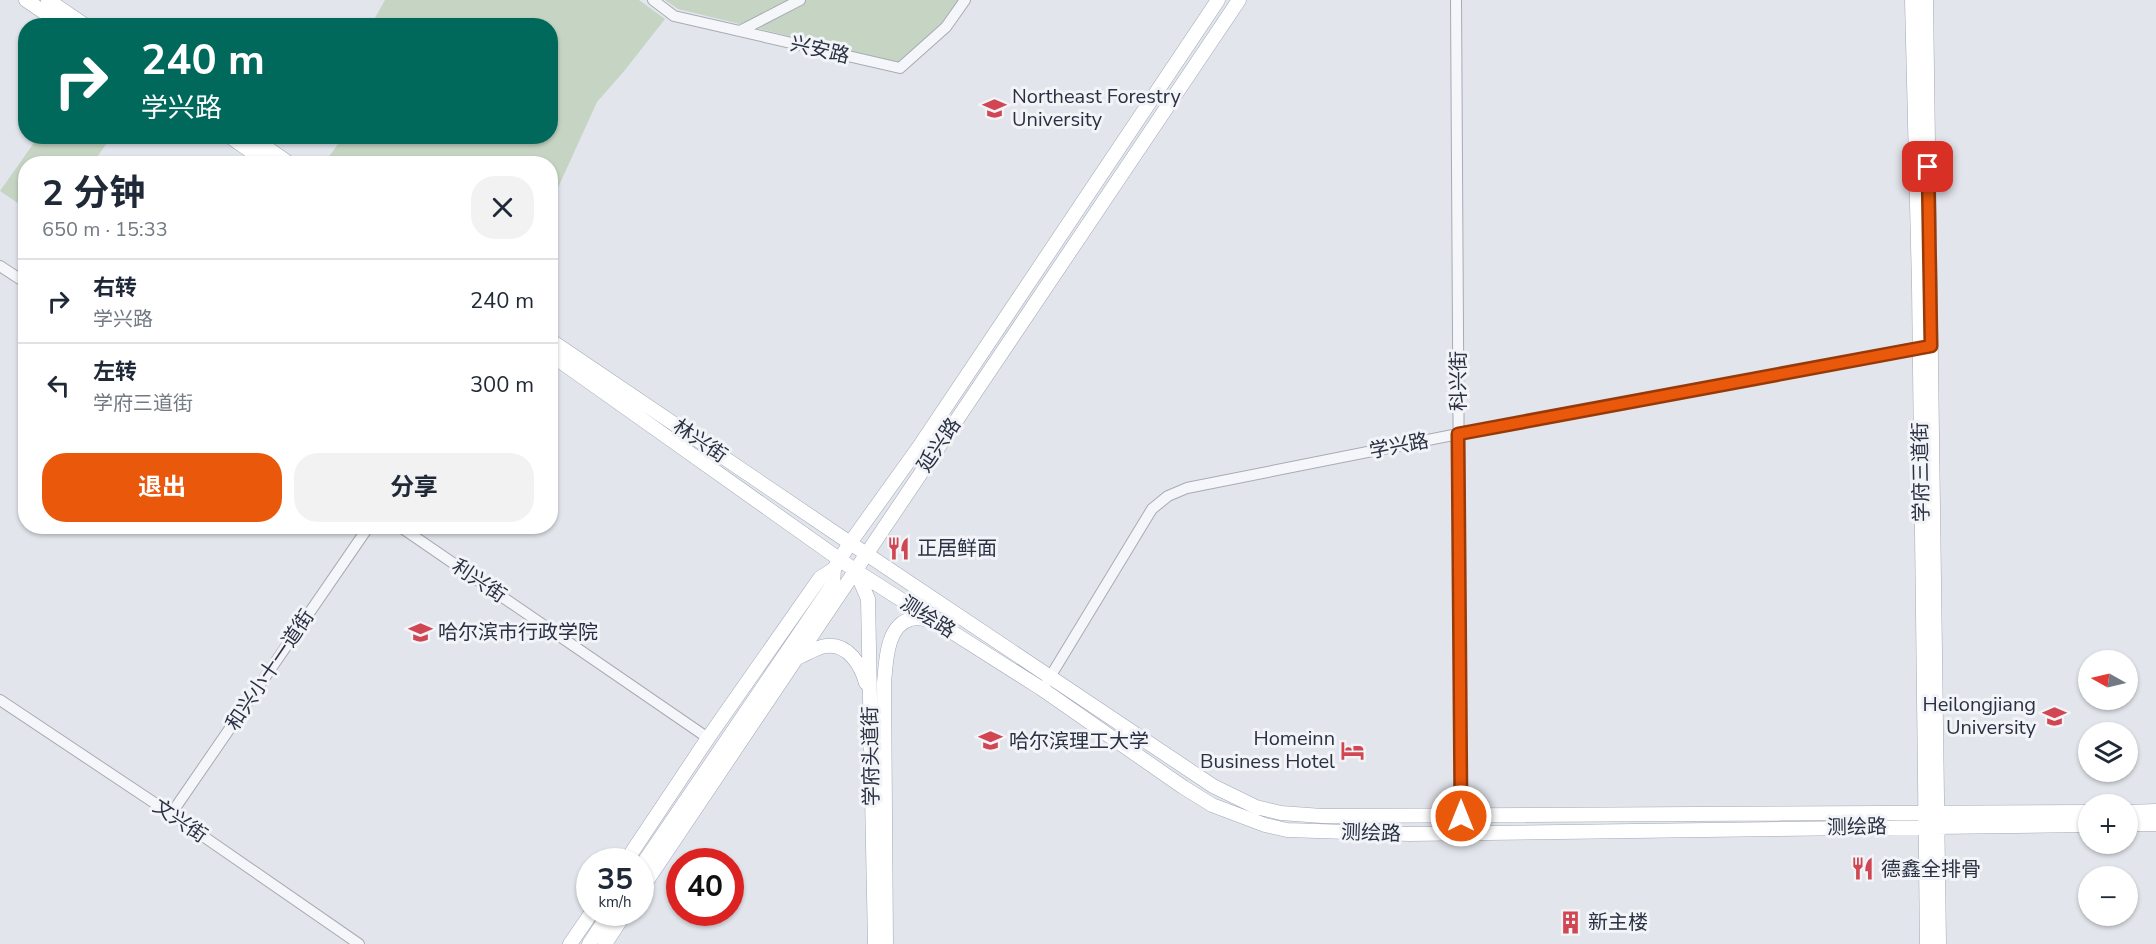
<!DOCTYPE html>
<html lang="zh">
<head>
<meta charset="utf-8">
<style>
  body { margin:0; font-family:"Nunito Sans","Noto Sans SC",sans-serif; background:#f2f2f3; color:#1f2937; height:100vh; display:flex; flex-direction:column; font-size:22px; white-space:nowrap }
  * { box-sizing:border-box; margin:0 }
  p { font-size:20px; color:#747a83 }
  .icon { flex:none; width:33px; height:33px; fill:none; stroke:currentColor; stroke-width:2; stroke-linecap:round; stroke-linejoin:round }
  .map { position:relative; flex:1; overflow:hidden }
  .side { position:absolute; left:18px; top:156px; width:540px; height:378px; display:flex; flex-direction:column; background:#fff; border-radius:24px; box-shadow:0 2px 4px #0004 }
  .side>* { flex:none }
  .hud { position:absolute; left:18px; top:18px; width:540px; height:126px; border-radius:24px; box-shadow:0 2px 4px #0004; background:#00695c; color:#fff; overflow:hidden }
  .needle { width:39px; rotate:278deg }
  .controls { position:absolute; left:2078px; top:650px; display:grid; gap:12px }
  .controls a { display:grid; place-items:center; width:60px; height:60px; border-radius:50%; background:#fff; box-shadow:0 2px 4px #0004; font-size:30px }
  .speed { position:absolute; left:576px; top:848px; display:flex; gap:12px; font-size:30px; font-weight:700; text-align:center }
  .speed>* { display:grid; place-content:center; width:78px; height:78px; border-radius:50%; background:#fff; box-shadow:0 2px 4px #0004; line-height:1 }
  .speed small { font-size:15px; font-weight:400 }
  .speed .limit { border:9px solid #d22; background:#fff; color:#111 }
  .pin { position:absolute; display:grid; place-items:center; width:51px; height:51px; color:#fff; margin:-26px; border-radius:12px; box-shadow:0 3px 9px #0006 }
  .me { position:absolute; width:66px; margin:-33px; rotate:0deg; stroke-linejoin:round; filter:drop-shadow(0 0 4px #0008) }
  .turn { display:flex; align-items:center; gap:21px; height:126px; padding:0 24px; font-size:27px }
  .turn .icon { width:78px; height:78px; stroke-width:2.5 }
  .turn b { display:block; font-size:42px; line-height:51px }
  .round { display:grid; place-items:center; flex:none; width:63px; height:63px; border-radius:24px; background:#f2f2f3 }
  .headline { display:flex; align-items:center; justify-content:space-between; height:102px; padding:0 24px }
  h1 { font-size:36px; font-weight:700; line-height:45px }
  .primary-button { display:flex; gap:12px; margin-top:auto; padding:12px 24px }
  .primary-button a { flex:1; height:69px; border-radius:24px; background:#ea580c; color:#fff; font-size:24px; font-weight:700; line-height:69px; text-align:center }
  .primary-button a+a { background:#f2f2f3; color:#1f2937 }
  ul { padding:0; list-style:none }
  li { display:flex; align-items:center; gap:18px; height:84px; padding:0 24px; border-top:2px solid #e0e1e3 }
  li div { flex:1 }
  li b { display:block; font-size:22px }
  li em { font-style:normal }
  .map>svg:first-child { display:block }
  .green { fill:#c6d5c3 }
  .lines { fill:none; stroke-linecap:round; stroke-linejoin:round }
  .minor-casing { stroke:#a7abb5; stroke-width:12 }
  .major-casing { stroke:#a1a8b7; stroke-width:15 }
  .minor { stroke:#f5f6f9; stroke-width:10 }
  .major { stroke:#fff; stroke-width:14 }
  .route-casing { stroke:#983908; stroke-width:15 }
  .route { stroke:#ea580c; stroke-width:10 }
  .labels { text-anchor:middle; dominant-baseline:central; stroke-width:6; stroke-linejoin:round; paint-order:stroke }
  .street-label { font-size:20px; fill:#2a3143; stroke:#f2f4f8 }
  .poi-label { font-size:20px; fill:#2a3143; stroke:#f2f4f8; text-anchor:start }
</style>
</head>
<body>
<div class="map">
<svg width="2156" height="944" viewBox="0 0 2156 944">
  <rect width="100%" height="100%" fill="#e2e5eb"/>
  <!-- green -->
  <path class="green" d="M385 0H639L665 19 625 70 597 102 551 203 550 164H335L328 158 343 137 550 136V26L371 25Z
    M665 0H958L943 23 899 63 678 9Z
    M38 137V136L111 137 93 163 26 164 25 208 0 191Z"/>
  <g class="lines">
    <defs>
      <path id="minor" d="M653 0 674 16 900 68 946 27 965 0
        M1456 0 1461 833
        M740 31 800 0
        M0 266 26 283
        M399 526 708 738
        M1047 682 1152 509 1168 496 1187 488 1458 434 1926 346
        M0 700 171 814 359 944
        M171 814 369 526"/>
      <path id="major" d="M26 0 64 26
        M48 0 86 26
        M1912 0 1919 285 1927 944
        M1926 0 1939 944
        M229 136 269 164
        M250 136 290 164
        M550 340 850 543 1213 786 1256 807 1281 813 1322 816 2088 812
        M550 354 856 571 1042 689 1183 787 1212 805 1265 825 1287 830 1409 834 2088 825
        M856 571 868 599 875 944
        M799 657C808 653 817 647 826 646 848 643 861 665 866 683
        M2127 812 2156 811
        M2127 824H2156
        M626 861 708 738 820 578 834 569 850 543 921 444 1218 0
        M640 868 833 584 834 569
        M640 891 1239 0
        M570 944 592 912
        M589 944 610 912
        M605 944 626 912
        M886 944 884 683C886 663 886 625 911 619 917 617 924 619 930 620"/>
    </defs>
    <!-- minor casing -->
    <use href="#minor" class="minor-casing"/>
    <!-- major casing -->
    <use href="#major" class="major-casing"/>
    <!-- minor -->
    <use href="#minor" class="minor"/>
    <!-- major -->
    <use href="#major" class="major"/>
  </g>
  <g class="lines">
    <defs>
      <path id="route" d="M1461 816 1458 434 1931 346 1928 167"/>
    </defs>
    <!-- route casing -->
    <use href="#route" class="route-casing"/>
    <!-- route -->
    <use href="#route" class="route"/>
  </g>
  <!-- icons -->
  <defs>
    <symbol id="university-bare" viewBox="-9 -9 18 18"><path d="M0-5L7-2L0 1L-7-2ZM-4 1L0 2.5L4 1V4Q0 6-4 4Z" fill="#d04753" stroke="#f2f4f8" stroke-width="2.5" paint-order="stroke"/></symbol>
    <symbol id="restaurant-bare" viewBox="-9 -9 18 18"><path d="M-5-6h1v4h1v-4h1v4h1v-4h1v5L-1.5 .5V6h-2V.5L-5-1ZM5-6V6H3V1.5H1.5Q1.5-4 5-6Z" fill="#d04753" stroke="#f2f4f8" stroke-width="2.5" paint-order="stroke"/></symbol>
    <symbol id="hotel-bare" viewBox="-9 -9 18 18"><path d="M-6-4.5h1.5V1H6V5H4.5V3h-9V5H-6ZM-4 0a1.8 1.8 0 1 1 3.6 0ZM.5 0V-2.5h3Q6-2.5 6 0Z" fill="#d04753" stroke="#f2f4f8" stroke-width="2.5" paint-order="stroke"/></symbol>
    <symbol id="building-bare" viewBox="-9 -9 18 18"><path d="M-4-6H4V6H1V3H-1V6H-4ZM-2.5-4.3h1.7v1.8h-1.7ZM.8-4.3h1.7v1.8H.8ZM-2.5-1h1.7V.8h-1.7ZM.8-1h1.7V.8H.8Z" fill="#d04753" stroke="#f2f4f8" stroke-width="2.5" paint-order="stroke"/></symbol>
  </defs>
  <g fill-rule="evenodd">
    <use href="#university-bare" x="978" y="92" width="33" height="33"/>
    <use href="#restaurant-bare" x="882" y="532" width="33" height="33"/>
    <use href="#university-bare" x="404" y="616" width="33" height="33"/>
    <use href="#university-bare" x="2038" y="700" width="33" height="33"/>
    <use href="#university-bare" x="974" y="724" width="33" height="33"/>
    <use href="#hotel-bare" x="1336" y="734" width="33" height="33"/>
    <use href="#restaurant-bare" x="1846" y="852" width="33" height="33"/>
    <use href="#building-bare" x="1554" y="906" width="33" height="33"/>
  </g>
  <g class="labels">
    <!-- street labels -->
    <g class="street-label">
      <text transform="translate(820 50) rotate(13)">兴安路</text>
      <text transform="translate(1458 381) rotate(-90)">科兴街</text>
      <text transform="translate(700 441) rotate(34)">林兴街</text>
      <text transform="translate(939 445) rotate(-56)">延兴路</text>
      <text transform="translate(1399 446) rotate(-11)">学兴路</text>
      <text transform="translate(1921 472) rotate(-91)">学府三道街</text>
      <text transform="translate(479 581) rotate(34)">利兴街</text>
      <text transform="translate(928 617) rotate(32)">测绘路</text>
      <text transform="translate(270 670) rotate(-56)">和兴小十一道街</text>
      <text transform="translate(871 756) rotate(-91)">学府头道街</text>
      <text transform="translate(180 821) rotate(34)">文兴街</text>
      <text transform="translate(1857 827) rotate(-1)">测绘路</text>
      <text transform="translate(1371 833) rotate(2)">测绘路</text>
    </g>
    <!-- poi labels -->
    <g class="poi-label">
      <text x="1012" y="96">Northeast Forestry<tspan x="1012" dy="23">University</tspan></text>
      <text x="917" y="548">正居鲜面</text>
      <text x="438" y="632">哈尔滨市行政学院</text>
      <text x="2036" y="704" text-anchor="end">Heilongjiang<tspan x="2036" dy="23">University</tspan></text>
      <text x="1335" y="738" text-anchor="end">Homeinn<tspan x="1335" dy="23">Business Hotel</tspan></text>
      <text x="1009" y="741">哈尔滨理工大学</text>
      <text x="1881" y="869">德鑫全排骨</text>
      <text x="1588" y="922">新主楼</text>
    </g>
  </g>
</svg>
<div class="controls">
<a><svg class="needle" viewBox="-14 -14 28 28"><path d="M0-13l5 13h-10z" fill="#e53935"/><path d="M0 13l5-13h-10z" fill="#747a83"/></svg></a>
<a><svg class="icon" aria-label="layers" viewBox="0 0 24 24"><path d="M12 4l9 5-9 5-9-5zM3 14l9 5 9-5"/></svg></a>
<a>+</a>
<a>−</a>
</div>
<div class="speed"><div>35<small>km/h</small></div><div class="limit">40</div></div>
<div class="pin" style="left:1928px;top:167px;background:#d93025"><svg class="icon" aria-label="arrive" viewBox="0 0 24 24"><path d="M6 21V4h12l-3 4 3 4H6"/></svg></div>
<svg class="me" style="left:1461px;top:816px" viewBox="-20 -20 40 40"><circle r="17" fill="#ea580c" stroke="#fff" stroke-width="3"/><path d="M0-11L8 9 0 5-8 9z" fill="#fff"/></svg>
<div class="hud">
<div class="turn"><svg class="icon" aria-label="right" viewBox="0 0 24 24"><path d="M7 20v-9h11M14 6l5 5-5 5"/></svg><div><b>240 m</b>学兴路</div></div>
</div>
<section class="side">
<div class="headline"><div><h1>2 分钟</h1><p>650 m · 15:33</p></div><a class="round"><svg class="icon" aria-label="close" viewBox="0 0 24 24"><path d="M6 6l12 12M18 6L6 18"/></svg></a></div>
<ul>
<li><svg class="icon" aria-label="right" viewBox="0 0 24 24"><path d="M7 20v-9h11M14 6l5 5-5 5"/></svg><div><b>右转</b><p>学兴路</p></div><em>240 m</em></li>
<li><svg class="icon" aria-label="left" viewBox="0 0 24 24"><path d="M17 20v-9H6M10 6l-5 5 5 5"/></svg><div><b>左转</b><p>学府三道街</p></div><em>300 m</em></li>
</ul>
<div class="primary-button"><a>退出</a><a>分享</a></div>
</section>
</div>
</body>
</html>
